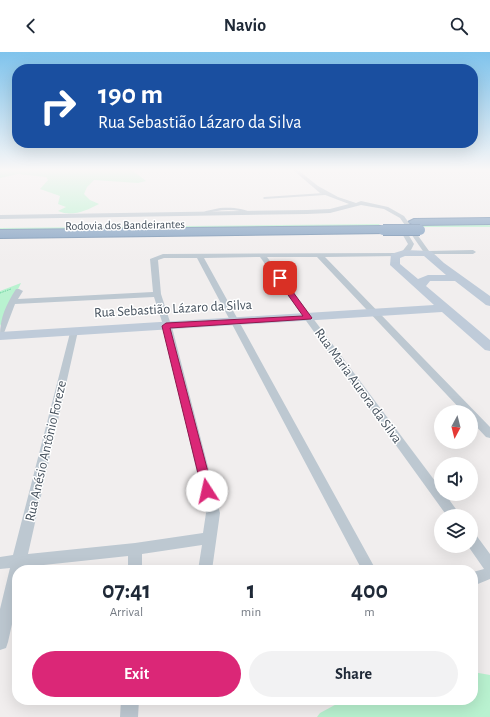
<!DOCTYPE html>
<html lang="en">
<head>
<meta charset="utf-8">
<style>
  body { margin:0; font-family:"Alegreya Sans",sans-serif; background:#f2f2f3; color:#1f2937; height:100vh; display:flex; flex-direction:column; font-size:15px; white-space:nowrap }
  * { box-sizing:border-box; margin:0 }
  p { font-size:13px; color:#747a83 }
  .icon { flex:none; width:22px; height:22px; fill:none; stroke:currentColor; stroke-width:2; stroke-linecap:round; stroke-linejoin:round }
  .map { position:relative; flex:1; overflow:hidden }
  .side { position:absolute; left:12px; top:513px; width:466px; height:140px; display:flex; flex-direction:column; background:#fff; border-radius:16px; box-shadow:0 4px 16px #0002 }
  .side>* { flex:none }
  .hud { position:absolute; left:12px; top:12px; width:466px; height:84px; border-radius:16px; box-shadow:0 4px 16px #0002; background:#1a4fa0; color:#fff; overflow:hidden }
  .needle { width:26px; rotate:187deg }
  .tools { position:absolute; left:434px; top:353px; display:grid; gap:8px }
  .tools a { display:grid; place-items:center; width:44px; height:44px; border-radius:50%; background:#fff; box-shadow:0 4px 16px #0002; font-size:20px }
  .pin { position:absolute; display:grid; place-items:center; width:34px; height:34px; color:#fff; margin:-17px; border-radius:8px; box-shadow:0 2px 6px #0006 }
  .me { position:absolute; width:44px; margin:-22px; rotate:350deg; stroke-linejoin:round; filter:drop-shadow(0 0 3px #0008) }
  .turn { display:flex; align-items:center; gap:14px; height:84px; padding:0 20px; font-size:18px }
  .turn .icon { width:52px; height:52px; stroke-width:2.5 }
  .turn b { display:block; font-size:28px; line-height:34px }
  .eta { display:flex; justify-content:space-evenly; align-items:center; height:68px; text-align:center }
  .eta b { font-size:24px; font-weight:700; line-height:28px }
  .action { display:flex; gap:8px; margin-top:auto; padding:8px 20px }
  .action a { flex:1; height:46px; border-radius:24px; background:#db2777; color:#fff; font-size:16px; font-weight:700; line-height:46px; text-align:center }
  .action a+a { background:#f2f2f3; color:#1f2937 }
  header { display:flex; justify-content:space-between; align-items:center; height:52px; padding:0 20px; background:#fff; font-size:18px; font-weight:700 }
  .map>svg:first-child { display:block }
  .green { fill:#b9f2d0 }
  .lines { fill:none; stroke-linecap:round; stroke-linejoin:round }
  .highway-casing { stroke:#6d8bac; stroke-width:2 }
  .path { stroke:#6fd2a2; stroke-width:1; stroke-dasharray:1.5 1; stroke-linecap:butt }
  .lane { fill:#bdc8d1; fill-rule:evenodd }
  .street { fill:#bdc8d1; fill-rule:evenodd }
  .secondary { fill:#bfcbd9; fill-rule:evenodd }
  .highway { fill:#82a0c1; fill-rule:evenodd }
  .highway-bridge-casing { stroke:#6d8bac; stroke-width:12; stroke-linecap:butt }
  .highway-bridge { stroke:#82a0c1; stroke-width:10 }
  .route { fill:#db2777; stroke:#8e194d }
  .labels { text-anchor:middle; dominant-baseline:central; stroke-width:3; stroke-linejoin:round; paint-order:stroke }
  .far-street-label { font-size:12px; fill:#45515d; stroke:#fff }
  .street-label { font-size:14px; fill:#45515d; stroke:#fff }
</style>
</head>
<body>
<header><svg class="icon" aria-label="back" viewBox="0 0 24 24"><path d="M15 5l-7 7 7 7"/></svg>Navio<svg class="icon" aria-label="search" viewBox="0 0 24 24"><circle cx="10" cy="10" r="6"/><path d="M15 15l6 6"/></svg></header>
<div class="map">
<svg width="490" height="665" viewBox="0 0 490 665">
  <rect width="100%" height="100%" fill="#f1eeee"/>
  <!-- green -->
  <path class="green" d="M0 118H132L146 129 138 131 94 128 87 135 84 142 90 148 99 152C86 159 72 165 58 159L66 155 58 152 60 144 40 137 48 128 46 125 18 122 0 126Z
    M490 171V175H421L418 172Z
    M379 172 382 176 0 180V176Z
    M21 231 0 274V239Z
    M473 620 490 623V665H317L320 661 344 648H473Z"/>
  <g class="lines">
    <defs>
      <path id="highway" d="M490 166V172L414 173 408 170 414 167Z
        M383 174 387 175 389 178 387 181 0 186V178Z"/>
    </defs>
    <!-- highway casing -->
    <use href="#highway" class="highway-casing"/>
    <!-- path -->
    <path class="path" d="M0 241 11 237"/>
    <!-- lane -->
    <path class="lane" d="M324 141 325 142V143L264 147 263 146 264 145Z
      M220 156C231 155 243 156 253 161L252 162C233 156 220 157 201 163L200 162 206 159Z"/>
    <!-- street -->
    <path class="street" d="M293 118H298L318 134 338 145 356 151 361 149 388 155 404 164 429 199 473 198 476 200 473 202H425L400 166 384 157 361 153 330 161 307 162 0 167V163L307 158 330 157 349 152 320 141Z
      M398 172H402L414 192 411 198 406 202H401L398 204 325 205 490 375V386L486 385 471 369V360H463L317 205H267L441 437V442H445L461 464H447L260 205 204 206 376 518H362L197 206H164L158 208 161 242 173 279 220 461 212 518H198L202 493 142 502V518H128V504L25 515 24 518H17V550L8 590 6 596 0 598V557L10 516 0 517V505L13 503 71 277 74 276 78 279 28 502 135 491 203 481 206 461 165 279 154 245 15 252 4 281 0 284C0 265 6 253 16 237H19L23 239 18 247 153 240 150 207 163 202 401 201 408 192 397 173Z
      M471 481 476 483 490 502V527L473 534V520L484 517 468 494H471Z
      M121 648H139L138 665H120Z"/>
    <!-- secondary -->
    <path class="secondary" d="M404 198 431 199 444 211 490 244V254L486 253 455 229H430L426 234 490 288V299L485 298 442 260 0 288V280L434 253 390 213 391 202ZM405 204H424L446 223H428L418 227 400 212V206Z"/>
    <!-- highway -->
    <use href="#highway" class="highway"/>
    <defs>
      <path id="highway-bridge" d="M383 178H420"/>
    </defs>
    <!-- highway-bridge casing -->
    <use href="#highway-bridge" class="highway-bridge-casing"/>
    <!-- highway-bridge -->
    <use href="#highway-bridge" class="highway-bridge"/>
  </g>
  <!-- sky -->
  <linearGradient id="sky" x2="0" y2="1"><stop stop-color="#7fc3ec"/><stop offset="0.56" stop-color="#f9f7f7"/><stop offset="1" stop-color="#f9f7f7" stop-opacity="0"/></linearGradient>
  <rect width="490" height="211" fill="url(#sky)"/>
  <!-- route -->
  <path class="route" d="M277 225H282L312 266 311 267 170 276 213 439 211 442H203L162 274 166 271 303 264 276 226Z"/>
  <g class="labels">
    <!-- far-street labels -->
    <g class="far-street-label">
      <text transform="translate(125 173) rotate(-1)">Rodovia dos Bandeirantes</text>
    </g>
    <!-- street labels -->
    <g class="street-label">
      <text transform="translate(173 257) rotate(-3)">Rua Sebastião Lázaro da Silva</text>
      <text transform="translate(358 334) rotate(54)">Rua Maria Aurora da Silva</text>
      <text transform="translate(46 399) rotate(-77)">Rua Anésio Antônio Foreze</text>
    </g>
  </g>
</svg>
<div class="tools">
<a><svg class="needle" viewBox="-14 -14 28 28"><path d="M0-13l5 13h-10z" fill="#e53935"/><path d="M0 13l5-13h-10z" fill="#747a83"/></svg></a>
<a><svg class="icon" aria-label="sound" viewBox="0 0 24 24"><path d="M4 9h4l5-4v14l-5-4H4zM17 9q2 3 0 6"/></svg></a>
<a><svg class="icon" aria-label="layers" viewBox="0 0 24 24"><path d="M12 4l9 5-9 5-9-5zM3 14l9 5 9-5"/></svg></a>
</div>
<div class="pin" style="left:280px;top:226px;background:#d93025"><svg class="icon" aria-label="arrive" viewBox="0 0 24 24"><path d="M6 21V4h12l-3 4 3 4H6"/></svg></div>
<svg class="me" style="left:207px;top:439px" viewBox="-20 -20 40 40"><circle r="19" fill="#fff"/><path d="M0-13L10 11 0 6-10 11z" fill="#db2777"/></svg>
<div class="hud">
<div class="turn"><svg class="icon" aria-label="right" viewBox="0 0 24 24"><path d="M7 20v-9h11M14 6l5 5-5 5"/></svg><div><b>190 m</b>Rua Sebastião Lázaro da Silva</div></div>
</div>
<section class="side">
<div class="eta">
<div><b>07:41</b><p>Arrival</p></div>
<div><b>1</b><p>min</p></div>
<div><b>400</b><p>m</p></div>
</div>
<div class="action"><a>Exit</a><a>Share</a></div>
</section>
</div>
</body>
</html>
